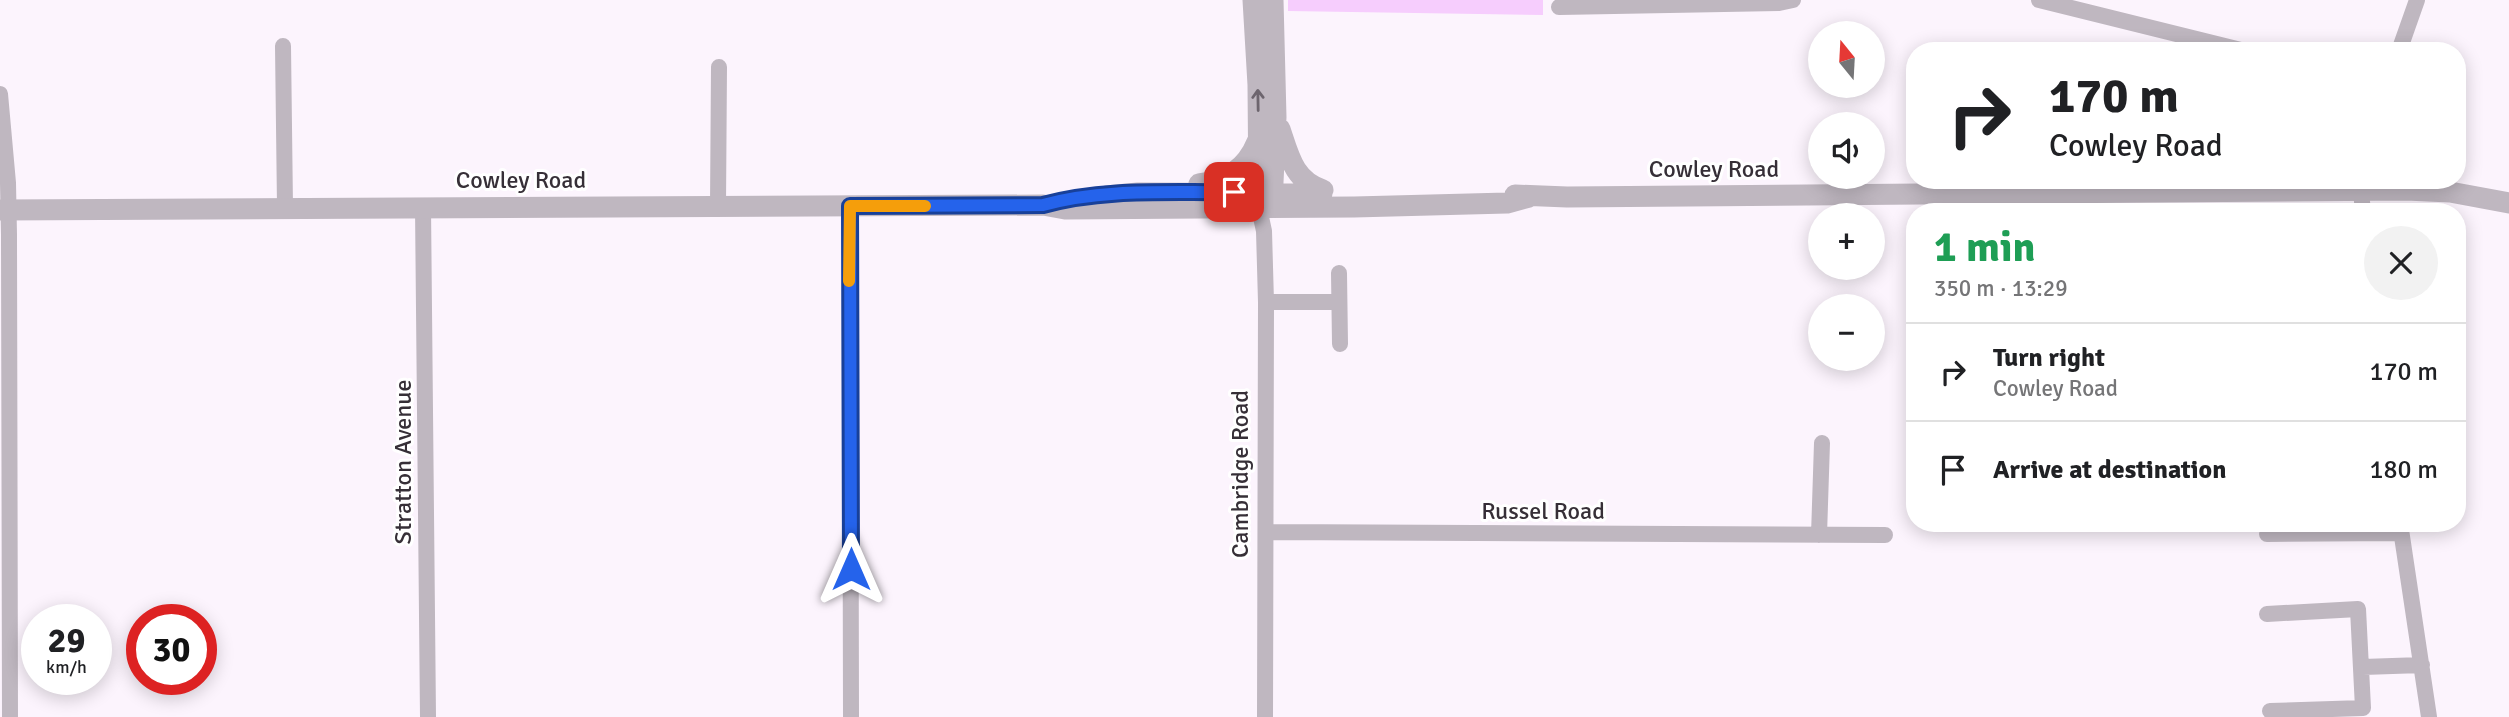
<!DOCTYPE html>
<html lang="en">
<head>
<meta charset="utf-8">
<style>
  body { margin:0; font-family:Signika,sans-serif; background:#f2f2f2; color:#202124; height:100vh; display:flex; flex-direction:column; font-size:26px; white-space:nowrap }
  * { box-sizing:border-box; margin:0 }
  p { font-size:23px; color:#757577 }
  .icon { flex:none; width:38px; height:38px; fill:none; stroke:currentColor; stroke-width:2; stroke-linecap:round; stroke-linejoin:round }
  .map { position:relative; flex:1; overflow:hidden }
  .panel { position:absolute; left:1906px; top:203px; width:560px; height:329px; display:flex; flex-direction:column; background:#fff; border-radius:28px; box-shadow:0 4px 18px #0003 }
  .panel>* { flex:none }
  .hud { position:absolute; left:1906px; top:42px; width:560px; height:147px; border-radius:28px; box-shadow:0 4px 18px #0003; background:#fff; color:#202124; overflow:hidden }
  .needle { width:46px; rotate:342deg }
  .tools { position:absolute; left:1808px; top:21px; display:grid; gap:14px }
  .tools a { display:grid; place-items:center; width:77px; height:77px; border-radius:50%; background:#fff; box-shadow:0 4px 18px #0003; font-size:35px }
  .speed { position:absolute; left:21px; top:604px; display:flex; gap:14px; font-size:35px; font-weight:700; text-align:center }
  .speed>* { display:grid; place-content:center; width:91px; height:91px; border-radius:50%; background:#fff; box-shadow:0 4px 18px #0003; line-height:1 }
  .speed small { font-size:18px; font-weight:400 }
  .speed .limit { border:10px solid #d22; background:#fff; color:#111 }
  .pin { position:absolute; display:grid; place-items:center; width:60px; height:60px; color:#fff; margin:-30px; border-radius:14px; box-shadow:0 4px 10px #0006 }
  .me { position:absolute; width:77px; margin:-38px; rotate:0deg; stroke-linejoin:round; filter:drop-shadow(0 0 5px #0008) }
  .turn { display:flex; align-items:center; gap:24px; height:147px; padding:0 28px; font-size:32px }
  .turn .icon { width:91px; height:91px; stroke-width:2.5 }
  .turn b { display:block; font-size:49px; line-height:60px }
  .round { display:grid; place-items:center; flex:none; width:74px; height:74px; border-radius:37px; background:#f2f2f2 }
  .headline { display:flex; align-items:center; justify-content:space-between; height:119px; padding:0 28px }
  h1 { font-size:42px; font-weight:700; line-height:52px; color:#1e9e55 }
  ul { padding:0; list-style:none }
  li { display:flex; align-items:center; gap:21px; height:98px; padding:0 28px; border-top:2px solid #e0e0e0 }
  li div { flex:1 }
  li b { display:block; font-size:26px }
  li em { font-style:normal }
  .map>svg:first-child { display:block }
  .green { fill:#f6cdfd }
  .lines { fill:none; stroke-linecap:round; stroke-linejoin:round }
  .minor { stroke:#bfb7c0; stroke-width:16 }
  .tertiary { stroke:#bfb7c0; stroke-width:21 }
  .oneway { stroke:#6d656e }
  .route-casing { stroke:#184099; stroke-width:18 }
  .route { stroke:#2563eb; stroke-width:12 }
  .slow { stroke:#f59e0b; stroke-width:12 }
  .labels { text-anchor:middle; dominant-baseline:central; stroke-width:6; stroke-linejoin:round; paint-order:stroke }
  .street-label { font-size:24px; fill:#362f37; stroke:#fff }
</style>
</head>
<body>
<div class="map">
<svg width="2509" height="717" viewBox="0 0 2509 717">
  <rect width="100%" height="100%" fill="#fcf4fd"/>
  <!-- green -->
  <path class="green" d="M1288 0H1543V15L1288 11Z"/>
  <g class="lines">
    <!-- minor -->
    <path class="minor" d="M2039 0 2245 51
      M1559 7 1779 3 1793 0
      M283 46 285 207
      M2399 51 2417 0
      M0 94 8 183 9 235 10 717
      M2361 191 2363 212
      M718 205 719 67
      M850 206 851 717
      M423 207 428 717
      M1259 208 1264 231 1266 302 1265 717
      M1339 273 1340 344
      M1266 302H1339
      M2400 523 2429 717
      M1266 532 1885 535
      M2267 534 2401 533
      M1819 535 1822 443
      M2267 614 2358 609 2363 708 2270 711
      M2363 667 2422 665"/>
    <!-- tertiary -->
    <path class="tertiary" d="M1253 0 1258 85 1259 204
      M1280 129C1289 156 1294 181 1323 190
      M1199 184C1227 180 1246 169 1257 142
      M1515 195 1567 197 2406 190 2450 192 2509 203
      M1106 196 1138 193 1322 194
      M1272 204 1276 117 1273 0
      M0 210 1043 205 1065 209 1354 207 1507 203 1529 197"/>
  </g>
  <!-- one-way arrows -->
  <defs><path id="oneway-shaft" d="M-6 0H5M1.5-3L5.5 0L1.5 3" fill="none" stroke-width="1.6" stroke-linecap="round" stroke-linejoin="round" transform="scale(1.75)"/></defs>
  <use class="oneway" href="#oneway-shaft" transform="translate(1258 100) rotate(-91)"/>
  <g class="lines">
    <defs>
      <path id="route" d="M851 569 850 206 1043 205C1104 188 1171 193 1234 192"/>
    </defs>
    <!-- route casing -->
    <use href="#route" class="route-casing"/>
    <!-- route -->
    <use href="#route" class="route"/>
    <!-- slow -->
    <path class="slow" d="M849 281 850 206H925"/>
  </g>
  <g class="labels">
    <!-- street labels -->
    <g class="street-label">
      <text x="1714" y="169">Cowley Road</text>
      <text x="521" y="180">Cowley Road</text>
      <text transform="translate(403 462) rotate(-90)">Stratton Avenue</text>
      <text transform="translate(1240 474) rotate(-90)">Cambridge Road</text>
      <text x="1543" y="511">Russel Road</text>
    </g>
  </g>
</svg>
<div class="tools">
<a><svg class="needle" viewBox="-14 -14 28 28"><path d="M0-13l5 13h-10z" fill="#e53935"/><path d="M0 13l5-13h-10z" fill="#757577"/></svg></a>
<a><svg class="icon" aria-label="sound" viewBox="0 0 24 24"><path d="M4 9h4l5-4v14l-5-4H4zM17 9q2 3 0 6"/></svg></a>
<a>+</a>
<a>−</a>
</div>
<div class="speed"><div>29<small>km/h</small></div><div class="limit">30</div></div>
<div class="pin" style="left:1234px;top:192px;background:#d93025"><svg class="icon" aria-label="arrive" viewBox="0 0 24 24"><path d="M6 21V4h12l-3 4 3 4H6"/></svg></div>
<svg class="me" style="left:851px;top:569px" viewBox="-20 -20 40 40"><path d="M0-17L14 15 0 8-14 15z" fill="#2563eb" stroke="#fff" stroke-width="4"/></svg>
<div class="hud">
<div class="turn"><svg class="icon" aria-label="right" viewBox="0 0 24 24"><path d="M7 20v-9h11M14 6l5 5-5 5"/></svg><div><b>170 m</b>Cowley Road</div></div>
</div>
<section class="panel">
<div class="headline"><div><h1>1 min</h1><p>350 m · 13:29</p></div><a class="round"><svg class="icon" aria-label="close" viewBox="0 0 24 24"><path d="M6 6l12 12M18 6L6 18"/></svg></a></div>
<ul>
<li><svg class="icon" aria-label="right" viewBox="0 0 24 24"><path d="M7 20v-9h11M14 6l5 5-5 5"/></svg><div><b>Turn right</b><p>Cowley Road</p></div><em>170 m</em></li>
<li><svg class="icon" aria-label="arrive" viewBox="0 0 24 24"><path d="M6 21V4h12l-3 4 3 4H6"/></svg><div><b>Arrive at destination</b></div><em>180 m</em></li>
</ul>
</section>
</div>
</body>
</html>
